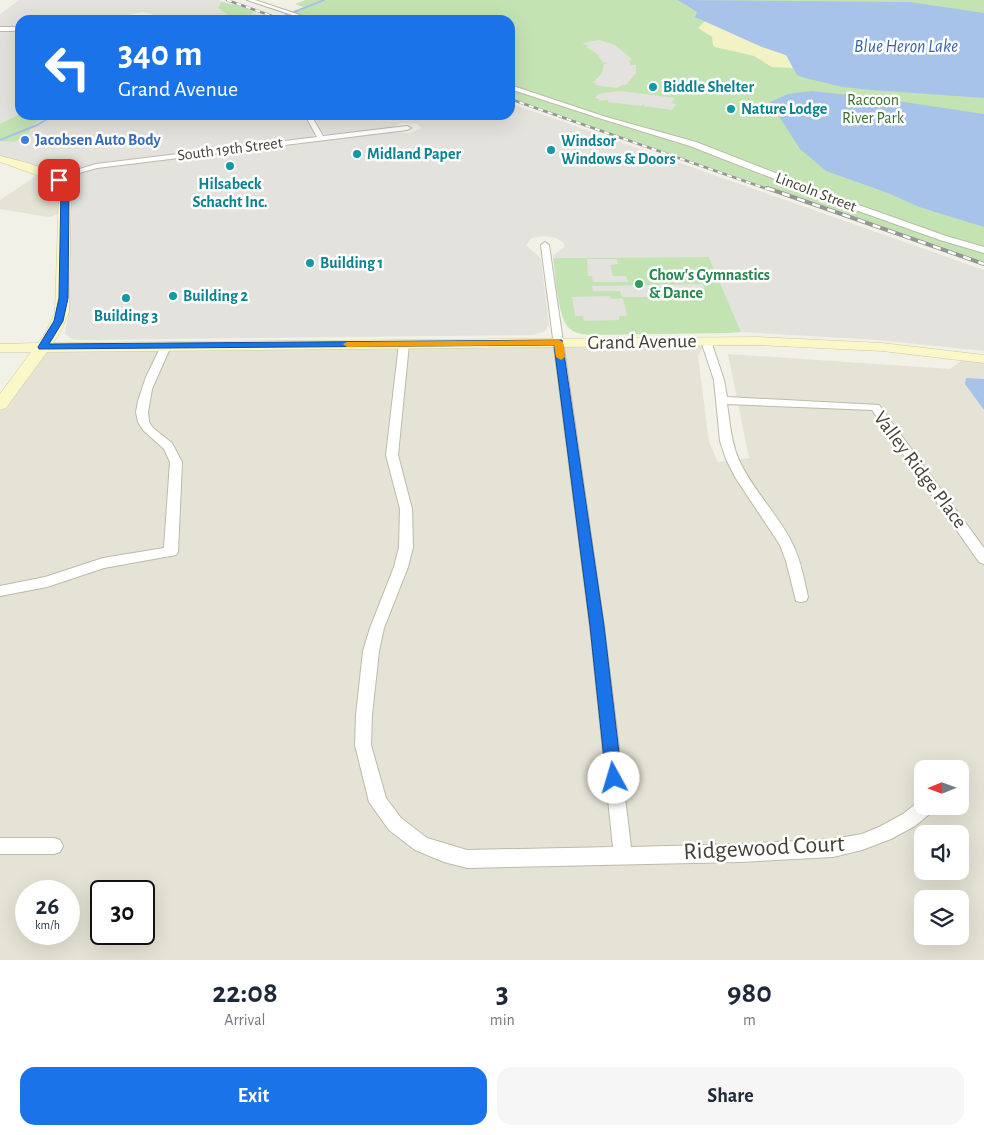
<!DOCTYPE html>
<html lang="en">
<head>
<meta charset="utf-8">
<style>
  body { margin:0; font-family:"Alegreya Sans",sans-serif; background:#f6f6f7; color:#1f2937; height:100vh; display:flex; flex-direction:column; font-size:19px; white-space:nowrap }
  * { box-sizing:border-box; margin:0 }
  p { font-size:16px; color:#747a83 }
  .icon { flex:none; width:28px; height:28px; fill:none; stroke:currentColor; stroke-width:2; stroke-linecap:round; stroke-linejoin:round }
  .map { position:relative; height:960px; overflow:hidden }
  .side { display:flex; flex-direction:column; background:#fff; flex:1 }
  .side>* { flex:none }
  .banner { position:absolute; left:15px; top:15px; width:500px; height:105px; border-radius:15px; box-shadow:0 5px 20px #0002; background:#1a73e8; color:#fff; overflow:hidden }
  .needle { width:32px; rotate:269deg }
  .buttons { position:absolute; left:914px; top:760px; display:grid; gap:10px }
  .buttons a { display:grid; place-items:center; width:55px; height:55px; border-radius:10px; background:#fff; box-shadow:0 5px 20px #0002; font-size:25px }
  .speed { position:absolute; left:15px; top:880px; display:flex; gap:10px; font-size:25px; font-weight:700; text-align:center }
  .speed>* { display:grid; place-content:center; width:65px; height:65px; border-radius:50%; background:#fff; box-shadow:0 5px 20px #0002; line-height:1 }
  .speed small { font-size:12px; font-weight:400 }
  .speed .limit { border:2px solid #111; border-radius:8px; background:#fff; color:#111 }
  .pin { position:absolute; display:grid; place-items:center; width:42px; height:42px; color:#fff; margin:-21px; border-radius:10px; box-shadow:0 2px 8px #0006 }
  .me { position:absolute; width:55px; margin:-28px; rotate:354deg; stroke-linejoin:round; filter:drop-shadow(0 0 4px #0008) }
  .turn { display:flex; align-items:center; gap:18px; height:105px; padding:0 20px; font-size:22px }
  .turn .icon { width:65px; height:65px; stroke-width:2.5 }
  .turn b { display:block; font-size:35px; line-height:42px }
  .eta { display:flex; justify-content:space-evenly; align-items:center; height:85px; text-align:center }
  .eta b { font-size:30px; font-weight:700; line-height:35px }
  .action { display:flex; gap:10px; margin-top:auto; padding:10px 20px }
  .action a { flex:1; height:58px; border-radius:15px; background:#1a73e8; color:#fff; font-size:20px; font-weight:700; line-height:58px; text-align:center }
  .action a+a { background:#f6f6f7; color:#1f2937 }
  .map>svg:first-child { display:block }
  .residential { fill:#e5e3d5; fill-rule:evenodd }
  .industrial { fill:#e4e2dc }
  .green { fill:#c4e3b3 }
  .sand { fill:#f3f2c5 }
  .parking { fill:#e3e2de }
  .water { fill:#a8c3ea }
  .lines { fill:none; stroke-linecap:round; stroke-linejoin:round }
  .stream { stroke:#a8c3ea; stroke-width:2 }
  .street-casing { stroke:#bdbaaa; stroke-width:2 }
  .secondary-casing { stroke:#ceca9a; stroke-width:1 }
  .street { fill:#fff; fill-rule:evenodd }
  .secondary { fill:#faf7c9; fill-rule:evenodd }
  .rail-far1-casing { stroke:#959595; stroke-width:2.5 }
  .rail-casing { stroke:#959595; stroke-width:4 }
  .rail-far1 { stroke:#fff; stroke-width:2; stroke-dasharray:5; stroke-linecap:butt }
  .rail { stroke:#fff; stroke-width:2.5; stroke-dasharray:8; stroke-linecap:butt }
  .route { fill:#1a73e8; stroke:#114b97 }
  .slow { fill:#f59e0b }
  .culture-dot { fill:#0f9aa8; stroke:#fff; stroke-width:2 }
  .shop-dot { fill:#3f7fe0; stroke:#fff; stroke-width:2 }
  .leisure-dot { fill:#2e9e5b; stroke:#fff; stroke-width:2 }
  .labels { text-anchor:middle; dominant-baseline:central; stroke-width:5; stroke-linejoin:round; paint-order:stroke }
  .far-culture-label { font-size:16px; font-weight:bold; fill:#0d838f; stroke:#fff; text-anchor:start }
  .far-park-label { font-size:16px; fill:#3b712f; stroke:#fff }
  .far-shop-label { font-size:16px; font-weight:bold; fill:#366cbe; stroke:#fff; text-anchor:start }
  .far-street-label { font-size:16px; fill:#444236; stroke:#fff }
  .far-leisure-label { font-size:16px; font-weight:bold; fill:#27864d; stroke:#fff; text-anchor:start }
  .far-water-label { font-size:18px; font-style:italic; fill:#3864a7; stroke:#fff }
  .street-label { font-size:20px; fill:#444236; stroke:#fff }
  .near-street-label { font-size:24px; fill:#444236; stroke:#fff }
</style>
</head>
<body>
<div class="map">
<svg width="984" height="960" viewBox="0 0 984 960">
  <rect width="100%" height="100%" fill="#f2f1e7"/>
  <!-- residential -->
  <path class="residential" d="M38 175 48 178 60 189V213L50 217 42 216 0 209V200Z
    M706 341 698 356 709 442 718 462 749 458 728 354 950 369 968 356 984 359V960H0V405L43 347ZM922 769H960V806H922ZM922 834H960V871H922ZM26 891H69V934H26ZM101 891H144V934H101ZM922 899H960V936H922Z"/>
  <!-- industrial -->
  <path class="industrial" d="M19 0H218L277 20H140L153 14 143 12 131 14 134 20H20V28H0V14Z
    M0 30H20V115H304L315 135 308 138 97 164 61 171H50L30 167 0 156Z
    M510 103 984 270V351L878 340 741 332 709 257 553 258 554 255 564 247V243L556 238 544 236 532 238 526 245 541 259 549 325 545 331 534 335 79 340 72 339 65 334 69 307 70 188 67 180 71 175 87 169 384 132 410 133 422 128 417 124 403 123 387 129 328 135 323 133 313 115H510Z"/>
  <!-- green -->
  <path class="green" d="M306 0H984V264L510 99V20L281 19 280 17 306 8 295 4Z
    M221 2 237 5 253 11V13L247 18C255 18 262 12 268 17L265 20H218L230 16 218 8Z
    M20 114 47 115 31 126 28 136 14 142 0 141V124Z
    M709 257 741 332 728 333 589 335C582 334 573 333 568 327 557 312 556 277 553 258Z"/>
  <!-- sand -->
  <path class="sand" d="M705 21 762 47 786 55 793 68 772 67 754 56 715 47 713 45 712 37 698 28Z"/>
  <!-- parking -->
  <path class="parking" d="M599 40 615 45 633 60H629L631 65H636V73L626 85H622L617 88 610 87 611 86 608 87 595 85 596 83H593L602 73 604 64 608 63 603 62 597 54 586 47 589 46 582 43Z
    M620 91 675 98 671 103 676 104 672 110 644 106V104L641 106 608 102V100L599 101V99L595 98 598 94Z
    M655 224 657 229H651L654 238H648L649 243H604L601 230H582L581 225Z
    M587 259H617L618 264 610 265 613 276H626L628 282H593L592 276H588Z
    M703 284 705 290H695L697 296 663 297 661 291H658L659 297H622L620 291H593L592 286 651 285 653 291H656L654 285Z
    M610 296 611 299 623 298 627 316H619V320L584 321 583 316H575L572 297Z"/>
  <!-- water -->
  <path class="water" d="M678 0 910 2 984 13V98L871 90 843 87 805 78 797 75 786 55 762 47 695 17 697 12Z
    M811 91 877 98 984 114V227L919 207 888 193 826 171 800 149 770 102 788 94Z
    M966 378 984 379V410L965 384Z"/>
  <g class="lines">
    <!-- stream -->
    <path class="stream" d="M274 20 324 0
      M0 140 37 125 54 115"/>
    <defs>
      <path id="street" d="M247 0H255L315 20H307Z
        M0 27H20V31H0Z
        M510 85 606 117 696 142 842 199 946 236 984 247V253L940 240 836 203 690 146 602 119 510 89Z
        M305 115H311L323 136 407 126 411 128 407 130 97 168 54 180 50 178 96 164 317 137Z
        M545 242 549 245 604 626 631 847 740 844 833 839 862 834 879 827 903 814 922 799V806H935L932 812 915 826 891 839 862 850 833 857 740 862 467 868 444 862 415 850 389 830 369 802 355 745 356 715 363 651 370 628 394 567 399 547 400 509 386 455 399 344 404 341 409 344 398 455 412 509 413 547 408 567 384 628 379 651 372 715 371 745 386 798 401 818 427 838 467 850 613 847 590 626 541 245Z
        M706 338 711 341 724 380 727 397 879 405 984 548V564L979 562 872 410 727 404C730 423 731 442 739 460 753 491 779 515 793 545 801 561 804 579 808 597L806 601 801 602 796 601 786 561 780 545 735 477 726 459 720 441 714 380 701 341Z
        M166 343 171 346 152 389 148 412 149 422 153 428 172 443 182 462 178 552 176 555 104 568 47 587 0 596V586L45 577 103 558 164 548 170 462 164 449 143 430 138 422 136 412 138 401 146 377 161 346Z
        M0 838H54L60 840 63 846 60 852 54 854H0Z"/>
      <path id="secondary" d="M0 156C24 162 56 168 71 189L69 312 60 333 53 343 757 337 882 343 984 355V363L882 351 757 345 47 352 6 408 0 410V394L31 352H0V344L38 343 46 332 55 312 59 189 42 177 0 162Z"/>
    </defs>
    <!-- street casing -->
    <use href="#street" class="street-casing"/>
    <!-- secondary casing -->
    <use href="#secondary" class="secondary-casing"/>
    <!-- street -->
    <use href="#street" class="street"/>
    <!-- secondary -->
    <use href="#secondary" class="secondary"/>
    <defs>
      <path id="rail-far1" d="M227 0 283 20
        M510 99 770 190"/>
      <path id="rail" d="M767 188 984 264"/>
    </defs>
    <!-- rail-far1 casing -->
    <use href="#rail-far1" class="rail-far1-casing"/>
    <!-- rail casing -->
    <use href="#rail" class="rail-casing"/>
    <!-- rail-far1 -->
    <use href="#rail-far1" class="rail-far1"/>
    <!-- rail -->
    <use href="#rail" class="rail"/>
  </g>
  <!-- route -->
  <path class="route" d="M56 179C64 177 67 183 69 189L68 298 63 321 49 344 562 340 604 626 622 778 620 783 614 785 608 783 606 778 590 626 554 345 39 349 38 347 54 321 59 298 61 189 55 180Z"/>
  <!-- slow -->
  <path class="slow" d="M559 340 563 342 565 357 561 360 556 357 554 345 347 347 343 344 347 342Z"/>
  <!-- markers -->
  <g class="culture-dot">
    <circle cx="653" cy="87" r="5"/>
    <circle cx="731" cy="109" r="5"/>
    <circle cx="551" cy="150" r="5"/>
    <circle cx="357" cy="154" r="5"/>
    <circle cx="230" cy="166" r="5"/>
    <circle cx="310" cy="263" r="5"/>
    <circle cx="173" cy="296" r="5"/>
    <circle cx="126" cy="298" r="5"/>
  </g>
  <circle class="shop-dot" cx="25" cy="140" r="5"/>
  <circle class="leisure-dot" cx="639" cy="284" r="5"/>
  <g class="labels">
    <!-- far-culture labels -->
    <g class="far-culture-label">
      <text x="663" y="87">Biddle Shelter</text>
      <text x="741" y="109">Nature Lodge</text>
      <text x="561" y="141">Windsor<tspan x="561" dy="18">Windows &amp; Doors</tspan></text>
      <text x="367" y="154">Midland Paper</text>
      <text x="230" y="184" text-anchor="middle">Hilsabeck<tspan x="230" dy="18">Schacht Inc.</tspan></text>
      <text x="320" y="263">Building 1</text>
      <text x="183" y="296">Building 2</text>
      <text x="126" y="316" text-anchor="middle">Building 3</text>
    </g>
    <!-- far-park labels -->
    <g class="far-park-label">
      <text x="873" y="100">Raccoon<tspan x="873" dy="18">River Park</tspan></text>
    </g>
    <!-- far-shop labels -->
    <g class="far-shop-label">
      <text x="35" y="140">Jacobsen Auto Body</text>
    </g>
    <!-- far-street labels -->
    <g class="far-street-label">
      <text transform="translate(230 149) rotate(-7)">South 19th Street</text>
      <text transform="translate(816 192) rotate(21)">Lincoln Street</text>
    </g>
    <!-- far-leisure labels -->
    <g class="far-leisure-label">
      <text x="649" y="275">Chow's Gymnastics<tspan x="649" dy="18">&amp; Dance</tspan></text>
    </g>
    <!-- far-water labels -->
    <g class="far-water-label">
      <text x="906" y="47">Blue Heron Lake</text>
    </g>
    <!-- street labels -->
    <g class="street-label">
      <text transform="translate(642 342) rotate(-1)">Grand Avenue</text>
      <text transform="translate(920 470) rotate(53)">Valley Ridge Place</text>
    </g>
    <!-- near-street labels -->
    <g class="near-street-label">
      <text transform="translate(764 848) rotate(-3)">Ridgewood Court</text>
    </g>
  </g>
</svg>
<div class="buttons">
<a><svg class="needle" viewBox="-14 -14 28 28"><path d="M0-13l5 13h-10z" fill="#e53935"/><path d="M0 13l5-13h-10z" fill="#747a83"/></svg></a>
<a><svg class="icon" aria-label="sound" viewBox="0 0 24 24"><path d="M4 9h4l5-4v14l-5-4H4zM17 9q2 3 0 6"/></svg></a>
<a><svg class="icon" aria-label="layers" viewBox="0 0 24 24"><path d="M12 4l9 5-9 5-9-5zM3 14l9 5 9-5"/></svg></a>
</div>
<div class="speed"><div>26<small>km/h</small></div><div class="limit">30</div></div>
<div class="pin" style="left:59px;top:180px;background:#d93025"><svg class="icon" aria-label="arrive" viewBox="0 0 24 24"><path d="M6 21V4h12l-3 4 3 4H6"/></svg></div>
<svg class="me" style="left:614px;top:778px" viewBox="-20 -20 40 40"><circle r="19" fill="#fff"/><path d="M0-13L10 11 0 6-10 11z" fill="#1a73e8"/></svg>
<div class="banner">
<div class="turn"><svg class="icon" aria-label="left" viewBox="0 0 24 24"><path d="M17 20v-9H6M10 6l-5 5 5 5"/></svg><div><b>340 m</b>Grand Avenue</div></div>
</div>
</div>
<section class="side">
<div class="eta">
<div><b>22:08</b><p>Arrival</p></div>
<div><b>3</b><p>min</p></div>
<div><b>980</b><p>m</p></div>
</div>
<div class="action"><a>Exit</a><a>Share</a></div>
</section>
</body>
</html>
